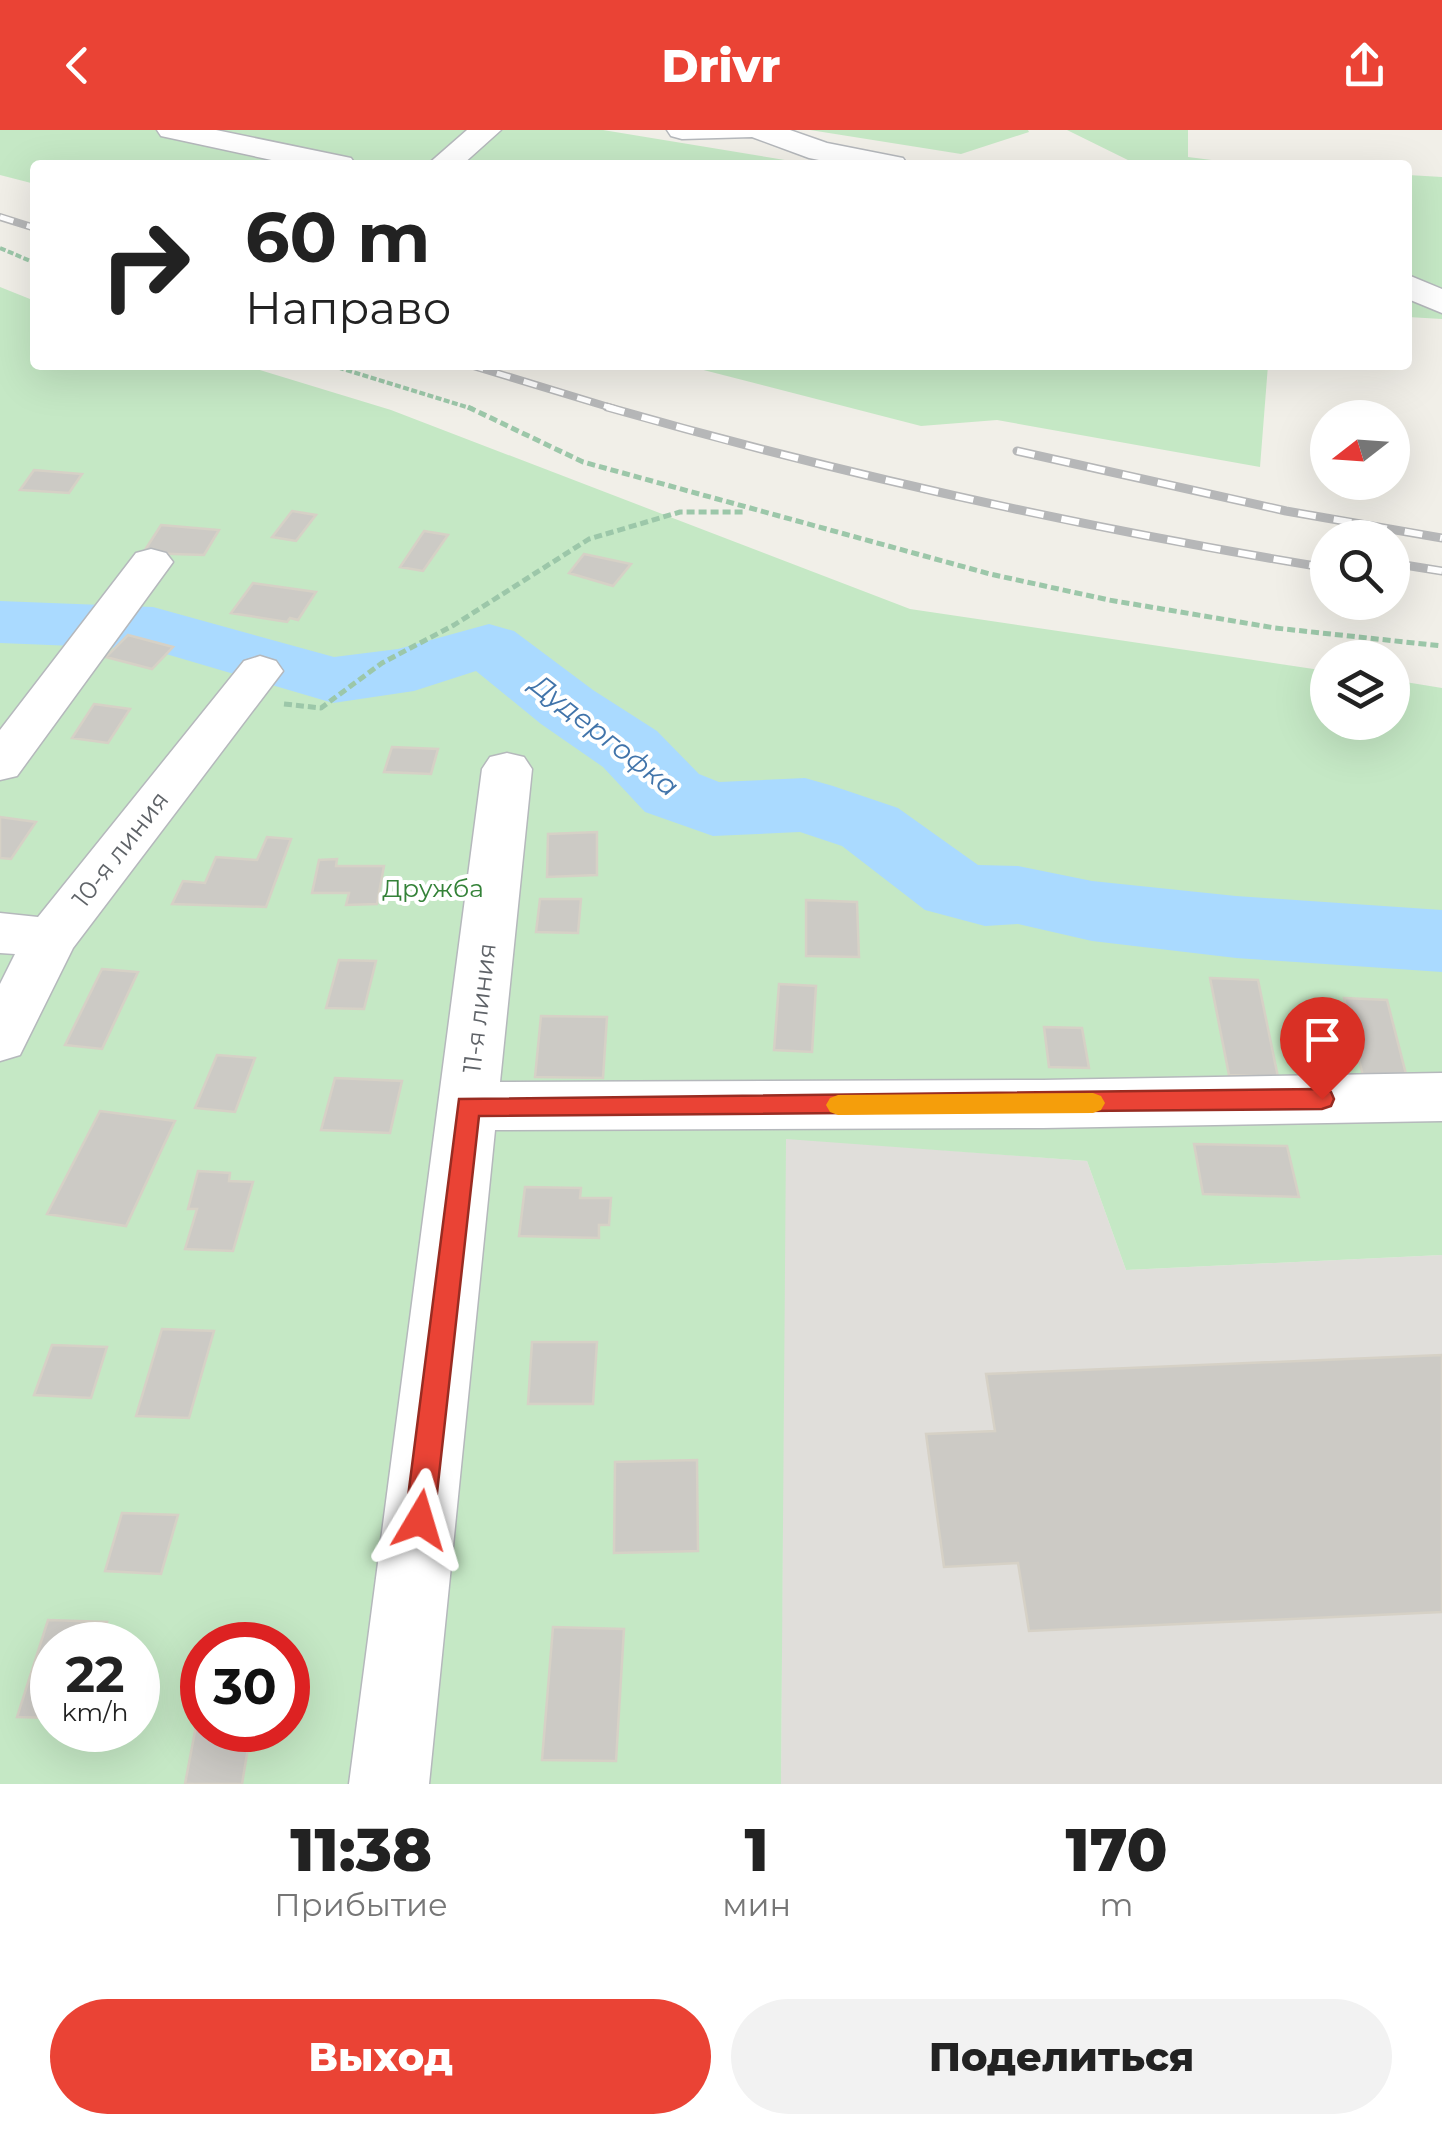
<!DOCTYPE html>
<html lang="ru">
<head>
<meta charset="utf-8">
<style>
  body { margin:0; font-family:Montserrat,sans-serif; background:#f2f2f2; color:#222; height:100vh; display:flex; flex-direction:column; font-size:38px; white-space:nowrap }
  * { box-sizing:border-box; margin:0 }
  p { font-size:32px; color:#767676 }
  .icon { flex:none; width:55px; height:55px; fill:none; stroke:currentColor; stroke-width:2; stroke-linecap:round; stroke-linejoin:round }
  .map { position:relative; height:1654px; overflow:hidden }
  .details { display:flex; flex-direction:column; background:#fff; flex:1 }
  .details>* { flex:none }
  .top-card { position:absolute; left:30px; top:30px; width:1382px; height:210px; border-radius:10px; box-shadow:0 10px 40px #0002; background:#fff; color:#222; overflow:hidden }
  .needle { width:65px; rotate:253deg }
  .tools { position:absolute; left:1310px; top:270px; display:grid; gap:20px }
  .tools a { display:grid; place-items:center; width:100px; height:100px; border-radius:50%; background:#fff; box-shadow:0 10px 40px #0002; font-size:50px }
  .speed { position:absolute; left:30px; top:1492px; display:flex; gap:20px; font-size:50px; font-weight:700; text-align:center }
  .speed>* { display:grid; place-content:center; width:130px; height:130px; border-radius:50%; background:#fff; box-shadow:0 10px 40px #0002; line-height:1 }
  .speed small { font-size:25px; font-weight:400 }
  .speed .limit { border:15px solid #d22; background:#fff; color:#111 }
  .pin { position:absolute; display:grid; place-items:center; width:85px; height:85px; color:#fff; margin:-102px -42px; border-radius:50% 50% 50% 0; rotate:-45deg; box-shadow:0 0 10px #0007 }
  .pin .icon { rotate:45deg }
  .me { position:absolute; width:110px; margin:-55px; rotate:7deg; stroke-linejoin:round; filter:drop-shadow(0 0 8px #0008) }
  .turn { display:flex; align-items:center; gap:35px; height:210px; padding:0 50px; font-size:45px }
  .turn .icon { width:130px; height:130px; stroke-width:2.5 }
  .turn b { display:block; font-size:70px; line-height:85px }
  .eta { display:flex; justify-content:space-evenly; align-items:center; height:170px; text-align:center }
  .eta b { font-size:60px; font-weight:800; line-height:70px }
  .primary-button { display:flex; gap:20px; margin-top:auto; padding:20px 50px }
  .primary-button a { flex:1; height:115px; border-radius:60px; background:#ea4335; color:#fff; font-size:40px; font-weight:800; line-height:115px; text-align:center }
  .primary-button a+a { background:#f2f2f2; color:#222 }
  header { display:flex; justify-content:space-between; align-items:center; height:130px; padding:0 50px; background:#ea4335; color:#fff; font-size:45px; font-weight:800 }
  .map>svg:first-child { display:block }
  .industrial { fill:#e0deda }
  .green { fill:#c5e8c5; fill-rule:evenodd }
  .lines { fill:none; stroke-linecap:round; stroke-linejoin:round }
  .river { fill:#aadaff; fill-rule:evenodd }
  .building { fill:#cccac5; stroke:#d6d1c6; stroke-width:2.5 }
  .minor-casing { stroke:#b5b8bc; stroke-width:3 }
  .path-far1 { stroke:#9cc7a9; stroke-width:4; stroke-dasharray:6 2.5; stroke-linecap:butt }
  .path { stroke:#9cc7a9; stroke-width:5; stroke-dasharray:8 4; stroke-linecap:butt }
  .minor { fill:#fff; fill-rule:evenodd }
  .rail-far1-casing { stroke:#b6b7b8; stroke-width:8 }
  .rail-casing { stroke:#b6b7b8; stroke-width:9 }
  .rail-far1 { stroke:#fff; stroke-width:5; stroke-dasharray:14; stroke-linecap:butt }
  .rail { stroke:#fff; stroke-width:6; stroke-dasharray:18; stroke-linecap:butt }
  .route { fill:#ea4335; stroke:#982c22; stroke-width:2.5 }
  .slow { fill:#f59e0b }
  .labels { text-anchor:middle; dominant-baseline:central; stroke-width:8; stroke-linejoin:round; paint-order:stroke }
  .street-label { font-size:25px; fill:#5f6368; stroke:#fff }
  .park-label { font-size:25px; fill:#348238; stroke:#fff }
  .water-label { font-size:28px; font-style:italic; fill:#4174aa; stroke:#fff }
</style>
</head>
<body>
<header><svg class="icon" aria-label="back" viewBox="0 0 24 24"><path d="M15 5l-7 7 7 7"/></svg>Drivr<svg class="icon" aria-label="share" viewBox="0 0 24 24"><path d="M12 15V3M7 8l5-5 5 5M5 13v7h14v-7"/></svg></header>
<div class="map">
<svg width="1442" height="1654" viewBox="0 0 1442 1654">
  <rect width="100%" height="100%" fill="#f1efe8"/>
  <!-- industrial -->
  <path class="industrial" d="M785 1008 1087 1031 1126 1140 1442 1125V1654H781Z"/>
  <!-- green -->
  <path class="green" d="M0 0H603L815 35H35V54L0 45Z
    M810 0H1028L1029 2 961 24Z
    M1067 0H1188V27L1251 35H1138Z
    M1408 45 1442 47V189L1408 187Z
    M0 157 35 171V235H243L391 280 910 479 1327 541 1328 592H1392L1393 550 1442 558V1125L1126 1140 1087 1031 786 1009 781 1654H0ZM52 1515H138V1600H52ZM202 1515H288V1600H202Z
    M684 235H1268L1260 337 997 290 921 296Z"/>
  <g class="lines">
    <!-- river -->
    <path class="river" d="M0 471 153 477 334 527 398 519 489 494 514 501 593 560 657 601 699 644 719 652 805 648 833 656 898 678 978 735 1018 736 1092 751 1236 766 1442 780V842L1236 828 1092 811 1018 794 985 796 925 780 842 716 800 702 713 706 645 682 603 637 541 594 476 541 414 561 333 573 149 519 0 513Z"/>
  </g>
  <!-- building -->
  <path class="building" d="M34 340 82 344 69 363 20 360Z
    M292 381 316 385 296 411 272 407Z
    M161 395 219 400 204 425 143 423Z
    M424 401 448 405 423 441 400 437Z
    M584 424 631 434 613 456 569 443Z
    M253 453 316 462 298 490 290 488 287 492 231 483Z
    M128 505 173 517 152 539 106 527Z
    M94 574 130 579 108 613 72 608Z
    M392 617 438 619 431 644 384 642Z
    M0 687 36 692 11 729 0 728Z
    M597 702V745L547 747 548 704Z
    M267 707 291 709 266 777 172 774 183 751 205 753 216 727 257 730Z
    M337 729 336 736H384L377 774 346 775 349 763H312L319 730Z
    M540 769H581L578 803 536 802Z
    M806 770 857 772 859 827 806 826Z
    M339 830 376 831 364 879 326 878Z
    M102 839 138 842 102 919 65 915Z
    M1210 848 1258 850 1278 947 1229 945Z
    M779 854 816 856 812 922 774 920Z
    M1344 868 1387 870 1407 948 1363 946Z
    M541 886 607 887 603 948 535 947Z
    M1044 897 1082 898 1089 938 1049 937Z
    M217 925 255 928 235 982 195 978Z
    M335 948 402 951 390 1003 321 1000Z
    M100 981 175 991 126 1096 47 1084Z
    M1194 1014 1287 1016 1299 1067 1203 1064Z
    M198 1041 230 1043 229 1051 253 1052 233 1121 185 1119 197 1079H188Z
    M525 1057 581 1058 580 1068H611L609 1095H599V1108L519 1106Z
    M162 1199 214 1201 189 1288 136 1286Z
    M532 1212H597L593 1274H528Z
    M52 1215 107 1217 91 1268 34 1265Z
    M1442 1225V1482L1029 1501 1018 1433 944 1437 926 1304 995 1301 986 1244Z
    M697 1330 698 1421 614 1423 615 1332Z
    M122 1383 178 1385 161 1444 105 1441Z
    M48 1490 107 1492 100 1515H52V1588L17 1587Z
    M553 1497 624 1499 616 1631 542 1630Z
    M199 1580H202V1600H251L242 1654H185Z"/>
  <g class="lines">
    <defs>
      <path id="minor" d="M157 0H216L351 28 356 35H295L161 6Z
        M467 0H501L462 35H427Z
        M667 0H790L827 13 903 28 908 35H844L809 28 752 7 682 9 671 6Z
        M1408 145 1442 159V183L1408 169Z
        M151 419 166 423 173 432 17 646 0 650V600L136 423Z
        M260 526 276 531 283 541 73 818 20 925 0 931V854L15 824 0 823V783L38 787 244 531Z
        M507 623 524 627 532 639 500 952 1043 950 1442 943V991L1043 998 495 1000 429 1654H349L482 639 490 627Z"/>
    </defs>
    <!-- minor casing -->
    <use href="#minor" class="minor-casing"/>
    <!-- path-far1 -->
    <path class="path-far1" d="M0 118 35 133
      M330 235 473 279"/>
    <!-- path -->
    <path class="path" d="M468 277 583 332 990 444 1109 470 1275 498 1442 516
      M284 574 321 578 382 533 454 495 589 409 680 382H744"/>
    <!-- minor -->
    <use href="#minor" class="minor"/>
    <defs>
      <path id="rail-far1" d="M0 87 35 98
        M470 235 615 279"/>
      <path id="rail" d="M607 277C844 345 1084 398 1328 438
        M1017 321 1286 381 1442 408
        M1392 433 1442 441"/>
    </defs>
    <!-- rail-far1 casing -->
    <use href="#rail-far1" class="rail-far1-casing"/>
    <!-- rail casing -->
    <use href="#rail" class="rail-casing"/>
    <!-- rail-far1 -->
    <use href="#rail-far1" class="rail-far1"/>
    <!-- rail -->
    <use href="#rail" class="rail"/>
  </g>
  <!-- route -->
  <path class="route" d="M1322 959 1331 962 1334 969 1331 976 1322 979 479 986 434 1390 430 1401 420 1405 409 1401 405 1390 459 969Z"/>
  <!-- slow -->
  <path class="slow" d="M1093 963 1101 966 1105 973 1101 980 1093 983 838 985 830 982 826 975 830 968 838 965Z"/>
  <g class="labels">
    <!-- street labels -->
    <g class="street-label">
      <text transform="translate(120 719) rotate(-52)">10-я линия</text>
      <text transform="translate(479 878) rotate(-83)">11-я линия</text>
    </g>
    <!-- park labels -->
    <g class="park-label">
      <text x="433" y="758">Дружба</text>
    </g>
    <!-- water labels -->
    <g class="water-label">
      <text transform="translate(605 605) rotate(38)">Дудергофка</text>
    </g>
  </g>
</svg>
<div class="tools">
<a><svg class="needle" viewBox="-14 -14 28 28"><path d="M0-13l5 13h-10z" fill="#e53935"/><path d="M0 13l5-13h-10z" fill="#767676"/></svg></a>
<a><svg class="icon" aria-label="search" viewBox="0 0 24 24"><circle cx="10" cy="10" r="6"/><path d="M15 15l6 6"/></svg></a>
<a><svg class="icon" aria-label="layers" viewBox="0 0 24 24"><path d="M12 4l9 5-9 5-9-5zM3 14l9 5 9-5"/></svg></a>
</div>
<div class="speed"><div>22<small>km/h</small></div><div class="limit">30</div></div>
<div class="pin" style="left:1322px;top:969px;background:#d93025"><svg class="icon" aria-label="arrive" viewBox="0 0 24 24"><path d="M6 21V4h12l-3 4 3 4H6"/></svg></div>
<svg class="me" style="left:420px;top:1390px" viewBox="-20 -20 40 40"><path d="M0-17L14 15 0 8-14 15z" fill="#ea4335" stroke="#fff" stroke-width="4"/></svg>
<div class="top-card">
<div class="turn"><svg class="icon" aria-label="right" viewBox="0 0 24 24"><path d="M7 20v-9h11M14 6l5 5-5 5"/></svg><div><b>60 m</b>Направо</div></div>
</div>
</div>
<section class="details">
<div class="eta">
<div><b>11:38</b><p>Прибытие</p></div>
<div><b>1</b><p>мин</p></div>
<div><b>170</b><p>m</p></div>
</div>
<div class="primary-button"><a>Выход</a><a>Поделиться</a></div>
</section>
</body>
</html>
